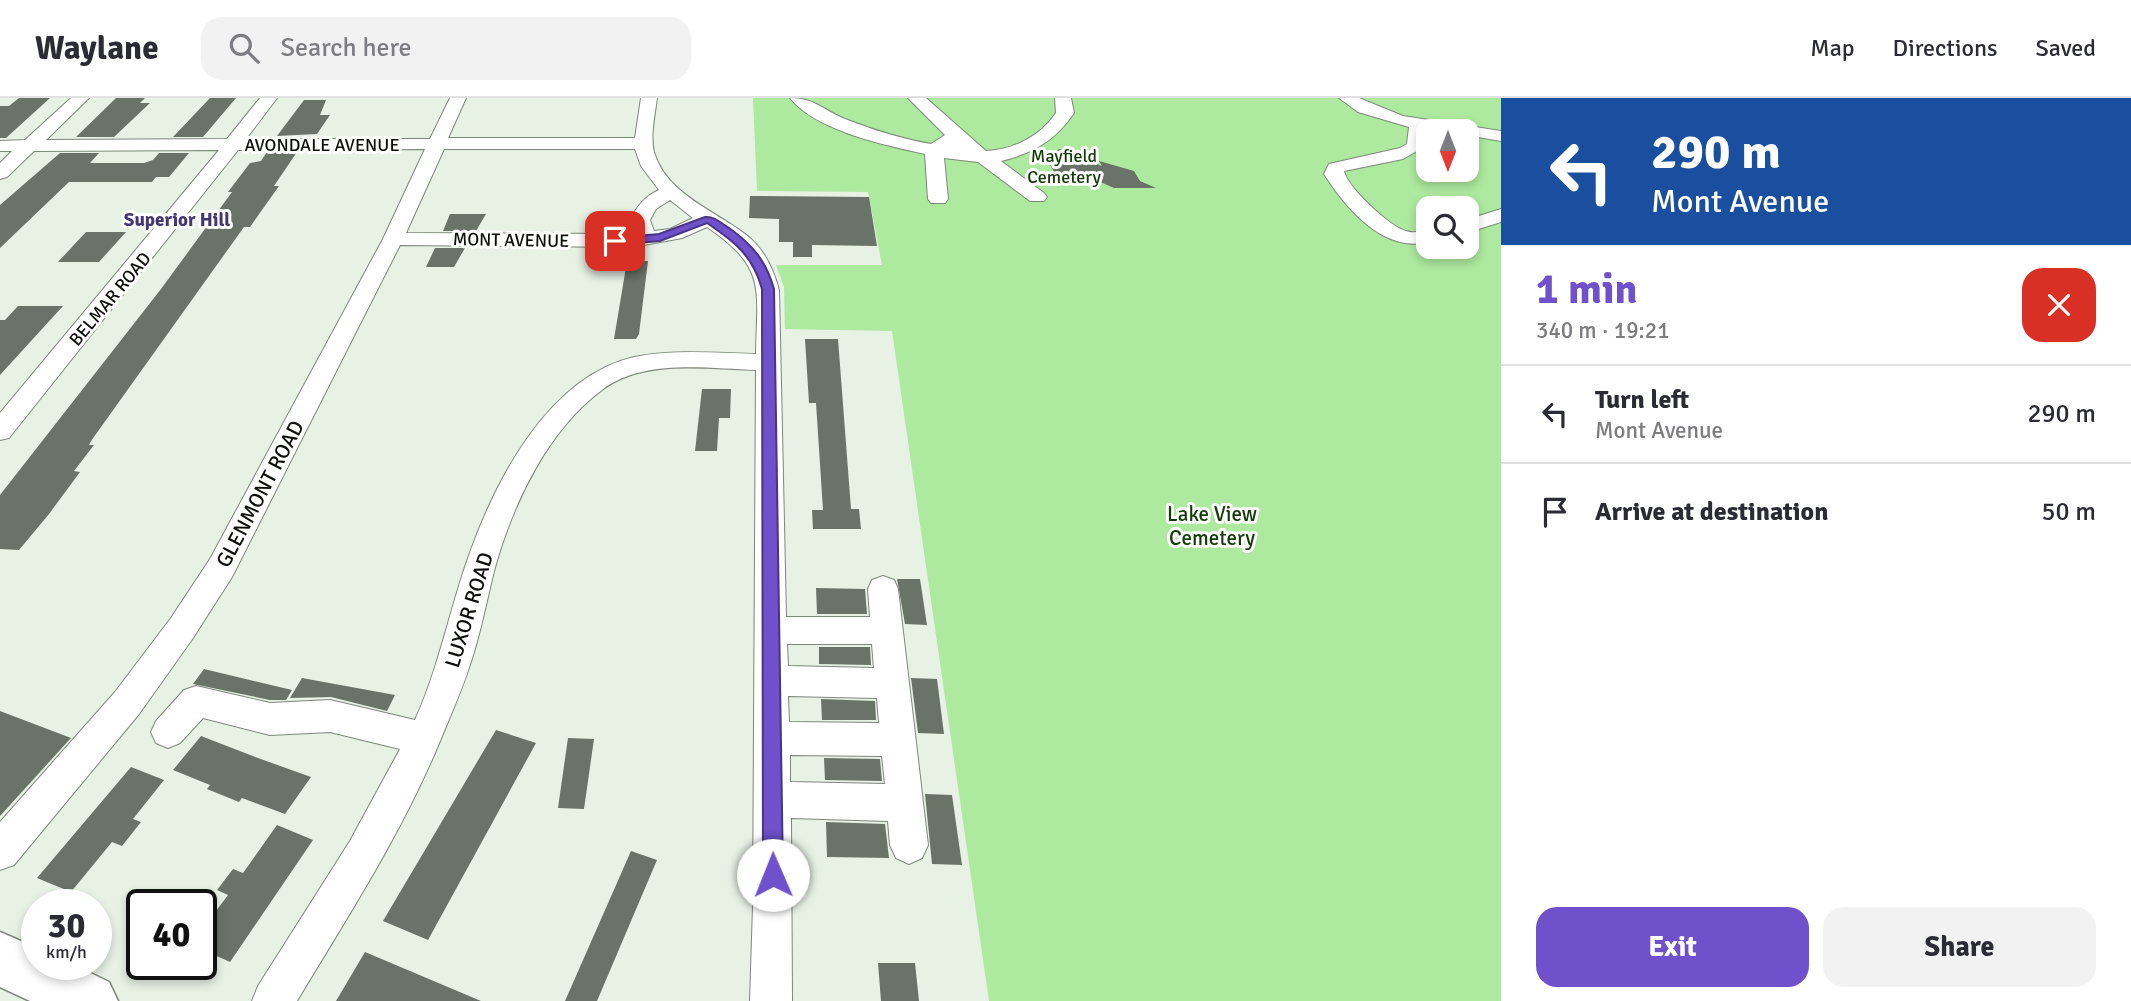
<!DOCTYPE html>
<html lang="en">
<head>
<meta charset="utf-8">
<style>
  body { margin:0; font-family:Signika,sans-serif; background:#f2f2f3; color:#2b2b33; height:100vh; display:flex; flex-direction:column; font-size:26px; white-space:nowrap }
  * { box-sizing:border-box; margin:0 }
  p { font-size:23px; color:#7c7c81 }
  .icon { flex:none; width:38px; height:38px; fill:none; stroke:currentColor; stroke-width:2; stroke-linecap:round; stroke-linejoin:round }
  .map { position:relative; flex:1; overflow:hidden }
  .drawer { display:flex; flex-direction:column; background:#fff; width:630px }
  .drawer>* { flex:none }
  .hud { background:#1a4fa0; color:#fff; overflow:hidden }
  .needle { width:46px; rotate:180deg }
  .fabs { position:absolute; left:1416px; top:21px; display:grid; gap:14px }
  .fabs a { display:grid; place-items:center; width:63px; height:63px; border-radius:14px; background:#fff; box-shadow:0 4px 10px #0003; font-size:35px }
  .speed { position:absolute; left:21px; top:791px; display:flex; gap:14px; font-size:35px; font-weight:700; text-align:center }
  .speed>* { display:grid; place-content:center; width:91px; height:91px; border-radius:50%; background:#fff; box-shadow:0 4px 10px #0003; line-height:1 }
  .speed small { font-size:18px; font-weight:400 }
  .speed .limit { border:4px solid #111; border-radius:10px; background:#fff; color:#111 }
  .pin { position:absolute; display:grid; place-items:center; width:60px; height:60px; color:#fff; margin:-30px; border-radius:14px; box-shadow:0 4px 10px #0006 }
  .me { position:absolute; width:77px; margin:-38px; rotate:359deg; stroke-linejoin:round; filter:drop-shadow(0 0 5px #0008) }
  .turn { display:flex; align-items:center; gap:24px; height:147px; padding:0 35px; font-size:32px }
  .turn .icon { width:91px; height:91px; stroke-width:2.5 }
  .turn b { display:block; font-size:49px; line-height:60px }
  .round { display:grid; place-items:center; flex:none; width:74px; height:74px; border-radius:21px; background:#f2f2f3 }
  .headline { display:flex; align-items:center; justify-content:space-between; height:119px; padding:0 35px }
  h1 { font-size:42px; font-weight:800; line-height:52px; color:#6e51cb }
  .cta { display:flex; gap:14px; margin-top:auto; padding:14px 35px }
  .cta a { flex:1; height:80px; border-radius:21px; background:#6e51cb; color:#fff; font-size:28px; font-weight:800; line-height:80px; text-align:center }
  .cta a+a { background:#f2f2f3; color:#2b2b33 }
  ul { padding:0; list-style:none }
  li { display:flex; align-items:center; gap:21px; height:98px; padding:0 35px; border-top:2px solid #e1e1e2 }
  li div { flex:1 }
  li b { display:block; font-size:26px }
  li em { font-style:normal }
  header { display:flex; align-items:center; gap:42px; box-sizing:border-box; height:98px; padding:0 35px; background:#fff; border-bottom:2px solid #e1e1e2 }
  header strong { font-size:33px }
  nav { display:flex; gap:38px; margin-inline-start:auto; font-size:24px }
  .search { width:490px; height:63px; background:#f2f2f3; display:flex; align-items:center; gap:18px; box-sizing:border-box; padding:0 24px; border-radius:21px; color:#7c7c81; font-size:26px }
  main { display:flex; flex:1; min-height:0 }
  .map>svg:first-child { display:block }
  .green { fill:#ade99e; fill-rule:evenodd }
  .building { fill:#6a7368 }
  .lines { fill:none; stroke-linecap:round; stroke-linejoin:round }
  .minor-casing { stroke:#7e877c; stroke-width:2 }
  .major-casing { stroke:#7e877c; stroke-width:3 }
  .minor { fill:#fff; fill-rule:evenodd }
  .major { fill:#fff; fill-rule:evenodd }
  .route { fill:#6e51cb; stroke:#483584; stroke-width:2 }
  .labels { text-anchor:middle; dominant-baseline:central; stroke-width:6; stroke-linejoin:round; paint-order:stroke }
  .far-street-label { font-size:18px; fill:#0b0e0a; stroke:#fff }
  .far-park-label { font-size:18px; fill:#123b06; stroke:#fff }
  .far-neighbourhood-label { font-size:19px; font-weight:bold; fill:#423673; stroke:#fff }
  .street-label { font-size:21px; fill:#0b0e0a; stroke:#fff }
  .park-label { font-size:21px; fill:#123b06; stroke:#fff }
</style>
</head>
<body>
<header>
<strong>Waylane</strong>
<div class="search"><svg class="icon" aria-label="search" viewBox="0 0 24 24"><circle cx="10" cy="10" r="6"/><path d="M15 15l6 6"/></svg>Search here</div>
<nav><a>Map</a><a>Directions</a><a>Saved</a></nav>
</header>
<main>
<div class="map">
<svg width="1501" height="903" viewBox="0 0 1501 903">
  <rect width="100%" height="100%" fill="#e7f1e4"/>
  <!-- green -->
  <path class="green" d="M753 0H1501V903H989L892 233 785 231 784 189 776 167H882L868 94 757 93ZM1428 33H1466V72H1428ZM1428 110H1466V149H1428Z"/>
  <!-- building -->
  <path class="building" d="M19 0H50L6 40H0V8H9Z
    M116 0H145L140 5H150L114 39H76Z
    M210 0H236L203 39H173Z
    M304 2H326L320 17H330L317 36 277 38Z
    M1059 51 1102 68 1099 63 1134 73 1140 83 1156 90H1114L1098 83 1060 84 1046 60Z
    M267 54H297L274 88H279L250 129H244L91 343 89 347H94L74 373 80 374 49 416 19 452 0 451V397L161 191 232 94H228L250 65 261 63Z
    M60 55H99L90 65H144L153 62 159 55H189L169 79H156L152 84H69L0 150V107Z
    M750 98 869 99 877 148 812 147V159H793V144H779V121L749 120Z
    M450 116H486L476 133H443Z
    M86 134H126L99 164H58Z
    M435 150H465L454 169H426Z
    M627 163H648L639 236 636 241H614Z
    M18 208H63L0 277V222H5Z
    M805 241H838L851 411H859L861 431H813L812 412H823L816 305H809Z
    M702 291H731L730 320H719L717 353H695Z
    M897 481H920L927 527 905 526Z
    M816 490 865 491 867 516H817Z
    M819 549H870L871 567 819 566Z
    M204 571 292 592 286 602H270L193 586Z
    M302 580 395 597 387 613 331 599 290 600Z
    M911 580 937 581 944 636 918 635Z
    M821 601 875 603 876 622H822Z
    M0 613 71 640 0 718Z
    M496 632 536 645 428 842 383 823Z
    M201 638 258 660 311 679 285 716 242 700 239 704 207 691 210 687 173 672Z
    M568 640 594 641 584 711 558 710Z
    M824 660 880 661 882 683 825 682Z
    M131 669 164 682 133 721 141 724 122 748 112 744 71 794 37 780Z
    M925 696 952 697 962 767 932 766Z
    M826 724 885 726 889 760 827 759Z
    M277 727 313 742 230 864 201 851V833L228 797 217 792 233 771 243 775Z
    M631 753 657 762 597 903H565Z
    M365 854 481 903H336Z
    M878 865H915L919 903H881Z"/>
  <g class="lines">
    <defs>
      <path id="minor" d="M71 0H89L46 42 227 41 260 0H277L246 41H430L450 0H466L448 40H635L641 0H657C655 17 650 37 654 54 666 97 719 114 750 140 765 153 774 173 779 192L786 519H870L868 491 872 482 883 478 894 482 898 491 928 747 922 760 909 766 896 760 890 747 888 723 791 720 792 903H750L753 808 756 272C707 271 644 260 602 292 548 332 514 404 496 466 488 495 483 525 474 554 465 585 452 614 440 643 402 735 348 818 297 903H252L258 888 350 743 400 651 330 634 270 637 203 620 180 645 168 650 156 645 151 634 156 623 184 592 196 588 270 605 330 602 415 622C439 569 449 514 468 460 495 383 548 279 634 259 674 251 716 255 756 256 757 190 767 170 707 129L682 140 633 149 400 147 232 479 193 540 139 616 14 767 0 772V724L115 594 171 520 210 461 383 141 425 51 238 52 9 340 0 342V315L219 52 34 53 7 79 0 81V65L12 53H0V43L25 42ZM444 51H635L641 68 659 92C645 98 637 108 630 122L635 136 406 135ZM670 102 693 120 670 131 654 133 650 122 656 111ZM787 546H872L874 570 788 568ZM788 598 877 600 879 625 789 624ZM790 657 882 658 885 686 790 684Z
        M790 0C815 0 823 12 845 21 873 32 902 41 931 46L945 37 908 0H926L986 53C1014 52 1040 38 1056 15L1055 0H1071L1074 15C1056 42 1032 56 1001 63L1044 95 1047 99 1044 103H1030L978 64 944 60 948 101 945 105H931L928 101 925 56C885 47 816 33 790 0Z
        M1339 0H1359L1403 18 1501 33V43L1466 37V33L1427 32 1424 49 1403 61 1344 73C1347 89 1390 129 1406 133 1413 136 1421 133 1428 132V144C1383 155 1346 110 1324 76L1329 66 1400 50 1407 46 1409 29 1358 14Z
        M1501 111V124L1466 135V122Z"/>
      <path id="major" d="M0 834 37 850V866H72L109 884 118 903H30L0 889Z"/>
    </defs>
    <!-- minor casing -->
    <use href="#minor" class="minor-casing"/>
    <!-- major casing -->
    <use href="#major" class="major-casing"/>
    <!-- minor -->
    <use href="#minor" class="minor"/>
    <!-- major -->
    <use href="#major" class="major"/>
  </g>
  <!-- route -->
  <path class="route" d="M705 119C714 118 721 125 729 130 753 147 766 163 774 191L783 777 780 785 773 788 766 785 763 777 762 191C753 158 735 144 707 125L660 143 615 147 610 143 615 140 659 136Z"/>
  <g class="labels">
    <!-- far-street labels -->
    <g class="far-street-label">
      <text x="322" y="47">AVONDALE AVENUE</text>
      <text transform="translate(511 142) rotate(1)">MONT AVENUE</text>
      <text transform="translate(110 201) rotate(-50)">BELMAR ROAD</text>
    </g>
    <!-- far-park labels -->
    <g class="far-park-label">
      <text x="1064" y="58">Mayfield<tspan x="1064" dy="21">Cemetery</tspan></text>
    </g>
    <!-- far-neighbourhood labels -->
    <g class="far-neighbourhood-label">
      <text x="177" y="122">Superior Hill</text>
    </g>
    <!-- street labels -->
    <g class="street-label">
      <text transform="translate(260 396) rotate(-62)">GLENMONT ROAD</text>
      <text transform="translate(469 512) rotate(-73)">LUXOR ROAD</text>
    </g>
    <!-- park labels -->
    <g class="park-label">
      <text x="1212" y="416">Lake View<tspan x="1212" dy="24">Cemetery</tspan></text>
    </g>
  </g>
</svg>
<div class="fabs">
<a><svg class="needle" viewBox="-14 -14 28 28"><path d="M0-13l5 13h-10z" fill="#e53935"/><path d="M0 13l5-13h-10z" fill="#7c7c81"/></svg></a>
<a><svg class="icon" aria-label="search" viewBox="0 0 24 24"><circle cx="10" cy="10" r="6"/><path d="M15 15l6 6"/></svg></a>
</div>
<div class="speed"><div>30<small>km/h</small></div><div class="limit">40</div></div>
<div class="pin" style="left:615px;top:143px;background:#d93025"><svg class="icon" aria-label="arrive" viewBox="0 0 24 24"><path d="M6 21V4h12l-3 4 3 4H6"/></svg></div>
<svg class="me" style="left:773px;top:777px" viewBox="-20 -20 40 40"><circle r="19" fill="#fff"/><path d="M0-13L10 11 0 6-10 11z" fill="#6e51cb"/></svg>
</div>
<section class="drawer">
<div class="hud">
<div class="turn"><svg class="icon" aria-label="left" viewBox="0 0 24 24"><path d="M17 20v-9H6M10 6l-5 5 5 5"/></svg><div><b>290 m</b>Mont Avenue</div></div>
</div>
<div class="headline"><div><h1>1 min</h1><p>340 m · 19:21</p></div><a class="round" style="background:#d93025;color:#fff"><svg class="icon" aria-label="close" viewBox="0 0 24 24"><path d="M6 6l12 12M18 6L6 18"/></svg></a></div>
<ul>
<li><svg class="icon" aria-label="left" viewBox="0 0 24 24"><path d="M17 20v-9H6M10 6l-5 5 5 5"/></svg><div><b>Turn left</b><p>Mont Avenue</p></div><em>290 m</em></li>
<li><svg class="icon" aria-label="arrive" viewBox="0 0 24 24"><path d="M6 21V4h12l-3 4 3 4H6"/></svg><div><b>Arrive at destination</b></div><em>50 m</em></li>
</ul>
<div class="cta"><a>Exit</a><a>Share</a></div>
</section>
</main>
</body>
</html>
